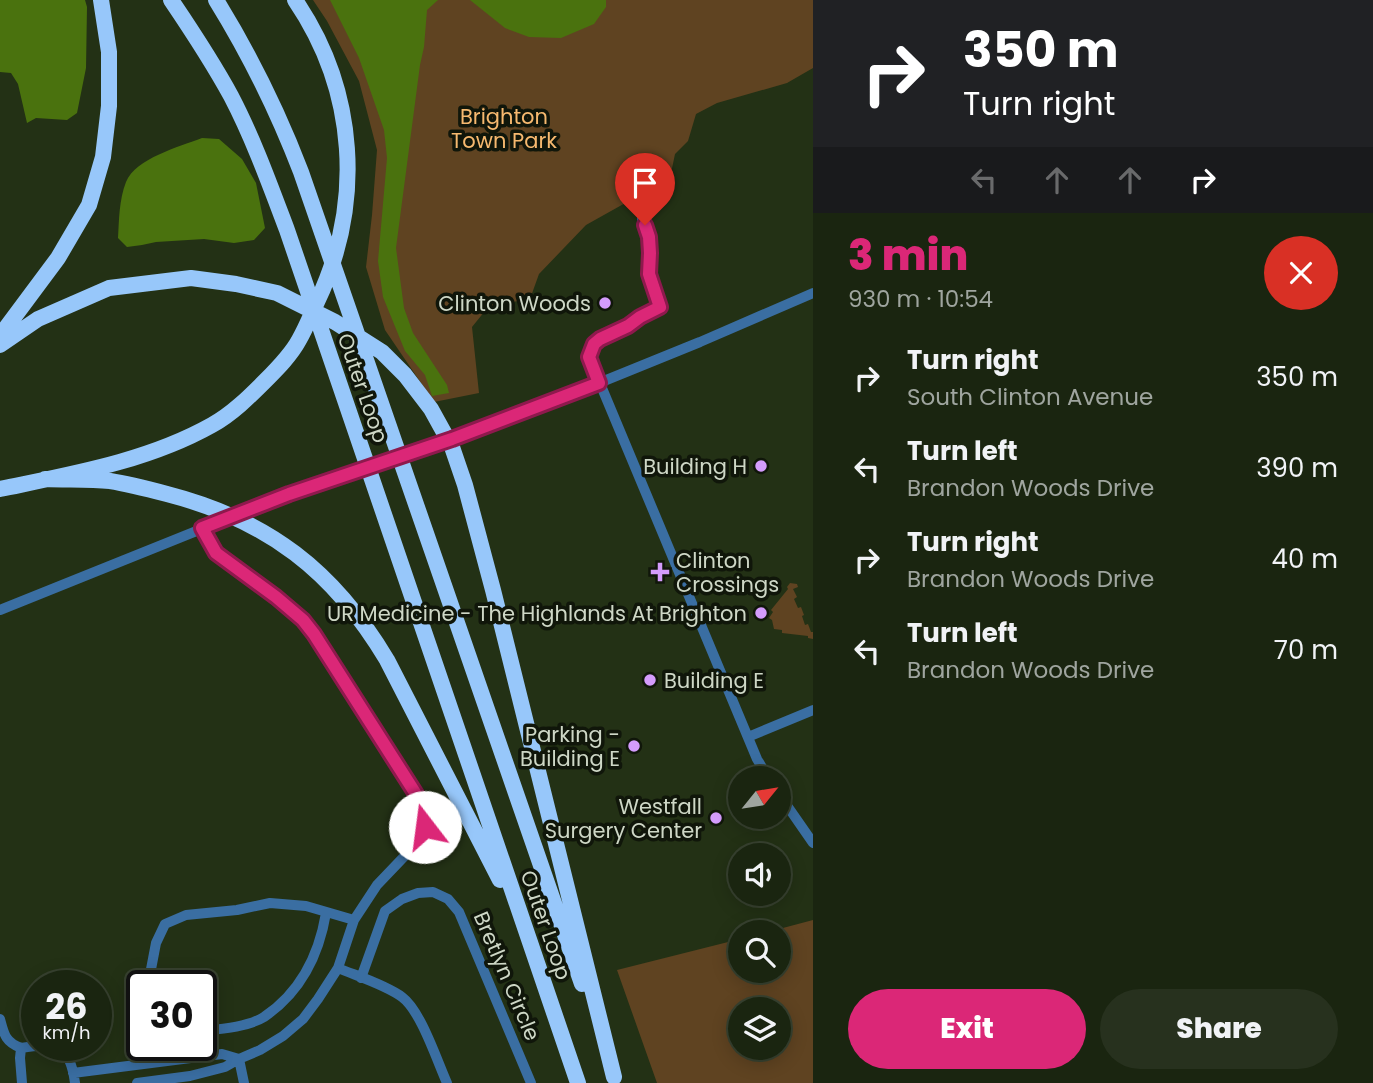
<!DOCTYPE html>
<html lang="en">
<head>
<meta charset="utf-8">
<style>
  body { margin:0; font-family:Poppins,sans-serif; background:#27311e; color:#f1f3f6; height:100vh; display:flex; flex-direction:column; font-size:26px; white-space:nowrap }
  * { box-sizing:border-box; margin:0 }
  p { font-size:23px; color:#9fa59f }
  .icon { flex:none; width:38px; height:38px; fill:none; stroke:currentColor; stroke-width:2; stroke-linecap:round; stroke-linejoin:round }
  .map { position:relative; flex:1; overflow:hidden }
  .sheet { display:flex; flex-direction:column; background:#1a2510; width:560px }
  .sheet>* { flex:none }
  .banner { background:#202124; color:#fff; overflow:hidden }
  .needle { width:46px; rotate:60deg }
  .controls { position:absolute; left:728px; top:766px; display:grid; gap:14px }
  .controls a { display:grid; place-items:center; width:63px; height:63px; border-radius:50%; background:#1a2510; box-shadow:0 4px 18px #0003,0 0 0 2px #384230; font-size:35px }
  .speed { position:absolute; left:21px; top:970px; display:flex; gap:14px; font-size:35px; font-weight:700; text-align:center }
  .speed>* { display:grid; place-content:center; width:91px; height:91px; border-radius:50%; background:#1a2510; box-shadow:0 4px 18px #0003,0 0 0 2px #384230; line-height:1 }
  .speed small { font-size:18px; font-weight:400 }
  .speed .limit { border:4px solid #111; border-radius:10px; background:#fff; color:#111 }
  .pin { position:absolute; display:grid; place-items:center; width:60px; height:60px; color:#fff; margin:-72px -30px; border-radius:50% 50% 50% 0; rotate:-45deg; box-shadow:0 0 7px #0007 }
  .pin .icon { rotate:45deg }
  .me { position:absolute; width:77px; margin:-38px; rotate:345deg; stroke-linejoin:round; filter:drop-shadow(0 0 5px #0008) }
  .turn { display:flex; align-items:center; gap:24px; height:147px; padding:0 35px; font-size:32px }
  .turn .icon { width:91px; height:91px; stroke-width:2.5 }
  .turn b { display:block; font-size:49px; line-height:60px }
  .lanes { display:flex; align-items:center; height:66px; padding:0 35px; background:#0003; justify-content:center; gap:35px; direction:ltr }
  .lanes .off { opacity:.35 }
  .round { display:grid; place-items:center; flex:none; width:74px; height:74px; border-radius:37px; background:#27311e }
  .headline { display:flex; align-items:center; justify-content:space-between; height:119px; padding:0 35px }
  h1 { font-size:42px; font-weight:800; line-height:52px; color:#db2777 }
  .button { display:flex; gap:14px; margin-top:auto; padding:14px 35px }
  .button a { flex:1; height:80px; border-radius:42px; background:#db2777; color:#fff; font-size:28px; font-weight:800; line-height:80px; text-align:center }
  .button a+a { background:#27311e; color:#f1f3f6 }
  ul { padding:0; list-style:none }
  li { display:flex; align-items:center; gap:21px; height:91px; padding:0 35px }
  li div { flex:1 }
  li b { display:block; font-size:26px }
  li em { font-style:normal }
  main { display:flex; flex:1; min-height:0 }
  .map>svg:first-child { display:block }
  .green { fill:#5f4321; fill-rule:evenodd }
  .water { fill:#4a720e }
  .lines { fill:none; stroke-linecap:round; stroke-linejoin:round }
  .minor { stroke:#3a6ea2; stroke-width:10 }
  .highway { stroke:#97c7fa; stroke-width:16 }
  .route-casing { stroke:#8e194d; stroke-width:18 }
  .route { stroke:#db2777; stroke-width:12 }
  .poi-dot { fill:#d49cfc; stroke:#10160a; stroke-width:2.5 }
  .labels { text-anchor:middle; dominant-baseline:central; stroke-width:7; stroke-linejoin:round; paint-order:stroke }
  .park-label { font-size:21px; fill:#f6b96f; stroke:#10160a }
  .poi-label { font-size:21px; fill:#ced7c6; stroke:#10160a; text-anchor:end }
  .street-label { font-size:21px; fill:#ced7c6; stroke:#10160a }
</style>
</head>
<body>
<main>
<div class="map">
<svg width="813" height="1083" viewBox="0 0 813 1083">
  <rect width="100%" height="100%" fill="#233115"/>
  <!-- green -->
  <path class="green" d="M313 0H813V68L787 83 717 103 696 114 688 141 675 154 670 178 586 225 539 274 530 299 489 306 472 327 479 393 434 402 385 330 366 267 372 215 377 150 359 81 327 21Z
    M790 583 797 584 798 587 793 589 797 597 794 599 798 608 801 607 804 615 802 616 805 625 808 624 811 632H813V639L808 638V636L782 633V630L774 629 772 620 769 618 773 612 771 610 788 589 787 587Z
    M813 920V1083H657L617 970 740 939V971H779V933H764ZM740 1010H779V1048H740Z"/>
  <!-- water -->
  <path class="water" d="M0 0H85L87 7 86 68 77 113 67 120 36 118 27 123 18 84 11 73 0 72Z
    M330 0H438L427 10 424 47 420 65 396 248 404 308 413 333 447 385 449 393 432 396 425 375 405 351 383 297 378 261 387 158 384 130 359 58Z
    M470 0H606V7L594 24 561 38 529 37 505 28Z
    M202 138 219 139 242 159 256 183 265 228 254 240 234 243 204 239 156 242 142 245 127 247 118 238C119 220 119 200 126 182 136 158 179 147 202 138Z"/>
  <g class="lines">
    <!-- minor -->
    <path class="minor" d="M642 219 649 237 650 253 649 274 660 307 640 317 628 326 600 339 594 344 589 357 757 759 769 779
      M0 610 276 499 432 446 562 398 700 342 813 293
      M748 737 813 710
      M779 794 813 843
      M338 968C357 976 386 985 402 997 421 1011 437 1061 447 1083
      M361 978 385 911 402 899 418 893 433 892 448 899 459 912 531 1083
      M148 985 156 943 165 924 186 915 237 910 270 903 306 906 354 920
      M0 1019C4 1034 5 1042 21 1048
      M201 1031C221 1029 248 1027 264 1017 301 992 319 955 326 913
      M239 1059 244 1083
      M73 1073 222 1054 239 1059
      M22 1083 20 1058 21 1048C56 1042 70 1044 75 1083
      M137 1083 190 1076 225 1067 239 1059 260 1050 283 1036 303 1019 318 999 338 968 354 920 377 885 420 840 425 827V814L421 802 314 634 303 620 276 597 226 562 216 553 202 528"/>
    <!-- highway -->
    <path class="highway" d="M171 0C192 31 213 63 231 96 253 138 270 185 287 230L578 1083
      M216 0C250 55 278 112 301 172L582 984
      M0 336 58 258 89 205 103 157 109 106V52L101 0
      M0 345 38 319 109 288 191 278 236 284 277 293 335 322 382 352 405 375 431 409 452 447 465 485 493 590 614 1077
      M45 479C66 480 88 479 110 481 129 484 148 489 167 494 268 520 334 571 387 660L500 880
      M0 489C72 474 148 461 212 425 232 414 249 397 265 381 277 369 291 355 299 340 306 328 311 315 317 302 364 203 357 91 295 0"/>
  </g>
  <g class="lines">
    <defs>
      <path id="route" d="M425 827V814L421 802 314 634 303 620 276 597 216 553 202 528 289 494 452 439 599 383 589 357 594 344 600 339 628 326 640 317 660 307 649 274 650 253 649 237 645 225"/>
    </defs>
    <!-- route casing -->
    <use href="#route" class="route-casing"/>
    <!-- route -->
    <use href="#route" class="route"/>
  </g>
  <!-- markers -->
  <g class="poi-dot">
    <circle cx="605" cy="303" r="7"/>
    <circle cx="761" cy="466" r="7"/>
    <path d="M656.5 561.5h7v7h7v7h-7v7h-7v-7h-7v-7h7z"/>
    <circle cx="761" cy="613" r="7"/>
    <circle cx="650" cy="680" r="7"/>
    <circle cx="634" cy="746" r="7"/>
    <circle cx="716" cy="818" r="7"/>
  </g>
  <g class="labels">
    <!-- park labels -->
    <g class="park-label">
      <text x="504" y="116">Brighton<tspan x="504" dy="24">Town Park</tspan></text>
    </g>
    <!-- poi labels -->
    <g class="poi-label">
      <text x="591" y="303">Clinton Woods</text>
      <text x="747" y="466">Building H</text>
      <text x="676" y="560" text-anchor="start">Clinton<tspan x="676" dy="24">Crossings</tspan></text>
      <text x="747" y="613">UR Medicine - The Highlands At Brighton</text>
      <text x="664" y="680" text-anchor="start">Building E</text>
      <text x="620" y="734">Parking -<tspan x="620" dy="24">Building E</tspan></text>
      <text x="702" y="806">Westfall<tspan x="702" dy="24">Surgery Center</tspan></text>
    </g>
    <!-- street labels -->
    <g class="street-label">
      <text transform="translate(363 388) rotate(71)">Outer Loop</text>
      <text transform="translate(546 925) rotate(71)">Outer Loop</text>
      <text transform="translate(507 976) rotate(67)">Bretlyn Circle</text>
    </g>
  </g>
</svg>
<div class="controls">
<a><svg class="needle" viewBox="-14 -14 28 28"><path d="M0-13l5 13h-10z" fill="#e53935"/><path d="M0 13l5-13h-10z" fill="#9fa59f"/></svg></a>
<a><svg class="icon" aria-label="sound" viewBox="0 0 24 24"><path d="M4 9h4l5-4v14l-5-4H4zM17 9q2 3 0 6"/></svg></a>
<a><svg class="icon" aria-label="search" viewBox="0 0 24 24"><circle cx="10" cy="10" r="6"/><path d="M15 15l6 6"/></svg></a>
<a><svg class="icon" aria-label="layers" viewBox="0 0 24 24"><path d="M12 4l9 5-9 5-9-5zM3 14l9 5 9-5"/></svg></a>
</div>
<div class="speed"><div>26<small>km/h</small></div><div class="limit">30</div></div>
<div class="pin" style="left:645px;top:225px;background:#d93025"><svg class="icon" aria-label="arrive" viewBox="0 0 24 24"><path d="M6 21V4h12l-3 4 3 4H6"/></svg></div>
<svg class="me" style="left:425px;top:827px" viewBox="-20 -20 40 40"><circle r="19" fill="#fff"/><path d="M0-13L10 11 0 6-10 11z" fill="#db2777"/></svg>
</div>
<section class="sheet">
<div class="banner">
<div class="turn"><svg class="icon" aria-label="right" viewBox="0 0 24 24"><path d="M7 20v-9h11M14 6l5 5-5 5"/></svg><div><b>350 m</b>Turn right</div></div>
<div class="lanes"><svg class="icon off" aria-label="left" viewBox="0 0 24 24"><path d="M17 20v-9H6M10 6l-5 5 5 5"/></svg><svg class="icon off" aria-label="ahead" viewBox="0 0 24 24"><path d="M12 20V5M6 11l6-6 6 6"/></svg><svg class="icon off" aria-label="ahead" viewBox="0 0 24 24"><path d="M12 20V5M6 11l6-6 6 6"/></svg><svg class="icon" aria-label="right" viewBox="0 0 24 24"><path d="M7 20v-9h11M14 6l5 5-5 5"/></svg></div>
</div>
<div class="headline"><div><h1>3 min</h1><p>930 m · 10:54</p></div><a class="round" style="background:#d93025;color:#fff"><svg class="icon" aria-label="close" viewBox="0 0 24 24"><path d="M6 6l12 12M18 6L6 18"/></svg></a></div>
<ul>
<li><svg class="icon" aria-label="right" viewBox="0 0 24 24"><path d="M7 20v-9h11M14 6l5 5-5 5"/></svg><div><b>Turn right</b><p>South Clinton Avenue</p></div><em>350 m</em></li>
<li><svg class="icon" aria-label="left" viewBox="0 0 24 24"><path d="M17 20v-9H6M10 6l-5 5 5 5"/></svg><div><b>Turn left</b><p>Brandon Woods Drive</p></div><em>390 m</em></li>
<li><svg class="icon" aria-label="right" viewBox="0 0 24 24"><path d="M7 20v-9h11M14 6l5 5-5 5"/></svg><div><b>Turn right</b><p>Brandon Woods Drive</p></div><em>40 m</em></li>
<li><svg class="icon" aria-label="left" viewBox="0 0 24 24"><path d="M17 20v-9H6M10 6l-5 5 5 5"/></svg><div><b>Turn left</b><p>Brandon Woods Drive</p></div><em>70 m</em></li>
</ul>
<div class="button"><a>Exit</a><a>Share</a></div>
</section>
</main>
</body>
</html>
